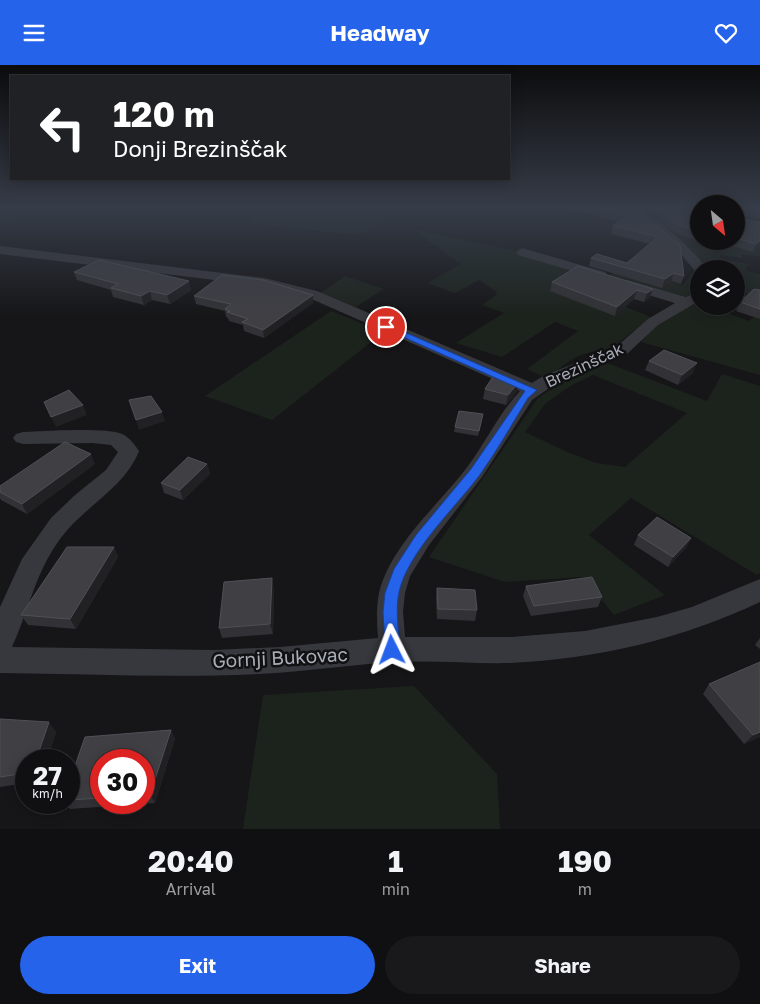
<!DOCTYPE html>
<html lang="en">
<head>
<meta charset="utf-8">
<style>
  body { margin:0; font-family:"Golos Text",sans-serif; background:#19191b; color:#f1f3f6; height:100vh; display:flex; flex-direction:column; font-size:19px; white-space:nowrap }
  * { box-sizing:border-box; margin:0 }
  p { font-size:16px; color:#9c9d9f }
  .icon { flex:none; width:28px; height:28px; fill:none; stroke:currentColor; stroke-width:2; stroke-linecap:round; stroke-linejoin:round }
  .map { position:relative; height:764px; overflow:hidden }
  .details { display:flex; flex-direction:column; background:#101012; flex:1 }
  .details>* { flex:none }
  .guide { position:absolute; left:10px; top:10px; width:500px; height:105px; border-radius:0px; box-shadow:0 2px 12px #0003,0 0 0 1px #303032; background:#202124; color:#fff; overflow:hidden }
  .needle { width:32px; rotate:151deg }
  .tools { position:absolute; left:690px; top:130px; display:grid; gap:10px }
  .tools a { display:grid; place-items:center; width:55px; height:55px; border-radius:50%; background:#101012; box-shadow:0 2px 12px #0003,0 0 0 1px #303032; font-size:25px }
  .speed { position:absolute; left:15px; top:684px; display:flex; gap:10px; font-size:25px; font-weight:700; text-align:center }
  .speed>* { display:grid; place-content:center; width:65px; height:65px; border-radius:50%; background:#101012; box-shadow:0 2px 12px #0003,0 0 0 1px #303032; line-height:1 }
  .speed small { font-size:12px; font-weight:400 }
  .speed .limit { border:8px solid #d22; background:#fff; color:#111 }
  .pin { position:absolute; display:grid; place-items:center; width:42px; height:42px; color:#fff; margin:-21px; border:2px solid #fff; border-radius:50%; box-shadow:0 1px 5px #0007 }
  .me { position:absolute; width:55px; margin:-28px; rotate:357deg; stroke-linejoin:round; filter:drop-shadow(0 0 4px #0008) }
  .turn { display:flex; align-items:center; gap:18px; height:105px; padding:0 20px; font-size:22px }
  .turn .icon { width:65px; height:65px; stroke-width:2.5 }
  .turn b { display:block; font-size:35px; line-height:42px }
  .eta { display:flex; justify-content:space-evenly; align-items:center; height:85px; text-align:center }
  .eta b { font-size:30px; font-weight:700; line-height:35px }
  .cta { display:flex; gap:10px; margin-top:auto; padding:10px 20px }
  .cta a { flex:1; height:58px; border-radius:30px; background:#2563eb; color:#fff; font-size:20px; font-weight:700; line-height:58px; text-align:center }
  .cta a+a { background:#19191b; color:#f1f3f6 }
  header { display:flex; justify-content:space-between; align-items:center; height:65px; padding:0 20px; background:#2563eb; color:#fff; font-size:22px; font-weight:700 }
  .map>svg:first-child { display:block }
  .green { fill:#1c231d; fill-rule:evenodd }
  .lines { fill:none; stroke-linecap:round; stroke-linejoin:round }
  .minor { fill:#37383d; fill-rule:evenodd }
  .wall { fill:#323236; fill-rule:evenodd }
  .shaded-wall { fill:#212124 }
  .building { fill:#3f3f44; stroke:#4f5156 }
  .route { fill:#2563eb; stroke:#184099 }
  .labels { text-anchor:middle; dominant-baseline:central; stroke-width:5; stroke-linejoin:round; paint-order:stroke }
  .street-label { font-size:16px; fill:#a8adb8; stroke:#111113 }
  .near-street-label { font-size:19px; fill:#a8adb8; stroke:#111113 }
</style>
</head>
<body>
<header><svg class="icon" aria-label="menu" viewBox="0 0 24 24"><path d="M4 6h16M4 12h16M4 18h16"/></svg>Headway<svg class="icon" aria-label="heart" viewBox="0 0 24 24"><path d="M12 20l-8-8c-3-5 5-10 8-4 3-6 11-1 8 4z"/></svg></header>
<div class="map">
<svg width="760" height="764" viewBox="0 0 760 764">
  <rect width="100%" height="100%" fill="#161618"/>
  <!-- green -->
  <path class="green" d="M0 144H33L11 160 0 159Z
    M235 144H365L392 152 359 170 253 159V148Z
    M656 147 699 176H736L760 162V192L742 189V193L721 190 719 193 748 199 746 206 760 209V232L736 226V204H706L642 148Z
    M419 165 516 186 674 235 675 238 614 219 598 231 651 252 612 283C603 288 594 285 584 289 570 293 559 305 546 313L527 304 578 266 555 257 502 292 456 278 504 248 482 240 495 231 497 227 479 215 455 228 427 218 461 199 416 166Z
    M659 168 684 203 691 204V205L654 198 658 213 683 220 692 208 699 211 698 223 687 232 609 211 633 192Z
    M345 211 384 224 356 242 429 274 426 276 320 228Z
    M698 237 699 241H709L749 256 754 252 760 254V310L641 277 656 260Z
    M331 246 384 267 272 355 205 331Z
    M607 298 707 336 722 309 760 321V508L757 510 631 433 589 470 665 530 614 550 583 512 505 517 429 492 538 333 564 316ZM593 310 687 348 625 402 596 398 565 386 525 367 546 338 572 320Z
    M414 621 497 709 500 764H243L263 630Z"/>
  <g class="lines">
    <!-- minor -->
    <path class="minor" d="M627 144C630 144 635 144 639 144 655 148 698 190 707 204H699V207H696L674 181Z
      M0 181 264 213 317 226 532 318 543 311 616 282 648 254 675 238 622 222 620 219 622 216 627 215 686 232 699 226V236L658 260 628 288 555 319 532 335 482 412 429 480 410 511 405 528 403 547 405 572H512L585 566 657 552 692 542 760 514V537C682 574 597 594 510 598 473 599 435 595 398 597 352 599 306 607 259 609 173 613 86 609 0 608V542L22 494 51 453 75 430 106 405 118 387 111 380 92 378 23 379 16 377 13 373 16 369 23 367C43 366 107 362 122 369 129 372 135 380 139 386 124 424 84 441 60 474 35 508 29 545 12 582L214 585 280 582 378 573C377 558 376 543 379 528 391 479 439 440 468 401 485 378 500 347 520 326L307 232 264 221 0 189Z
      M522 183 605 207 607 210 600 214 518 190 516 187Z"/>
  </g>
  <!-- wall -->
  <path class="wall" d="M571 144H636L680 180 684 211 681 219 671 216 662 223 589 201 591 193 627 198 650 179 611 169 613 161 619 157Z
    M649 144H676L699 147V176H703L701 177 675 168 648 146Z
    M736 144H760V154L738 150 739 153 760 157V182L753 187 716 176H736Z
    M74 207 191 225 170 239 152 235 144 240 113 232 111 225 77 215Z
    M552 217 653 224 650 232 644 237 634 234 615 251 550 226Z
    M760 225V254L736 246 740 237Z
    M194 231 313 238 264 273 244 266 243 260 229 256 228 253 226 252 225 246 196 239Z
    M649 296 693 308 678 320 645 305Z
    M485 324 517 327 506 340 483 334Z
    M482 354 478 371 454 367 455 362Z
    M95 399 27 449 1 435 0 433V421Z
    M207 399 210 409 183 435 164 428 161 418Z
    M638 470 691 473 686 483 668 502 634 480Z
    M114 482 118 492 76 564 28 560 21 550Z
    M526 521 602 532 598 542 531 551 523 531Z
    M274 523 273 569 222 573 219 563Z
    M437 523 477 545 475 556 437 554 436 533Z
    M760 573V584L755 580Z
    M709 619 760 672 744 679 703 629Z
    M0 654 56 667 47 695H26V718L0 722Z
    M171 665 175 674 155 738 70 744 64 738H69V718L85 672ZM101 695H144V738H101Z"/>
  <!-- shaded-wall -->
  <path class="shaded-wall" d="M760 176V182L753 187 756 179Z
    M674 208 671 216 662 223 665 214Z
    M189 216 191 225 170 239 167 230Z
    M653 224 650 232 644 237 647 228Z
    M637 225 634 234 615 251 617 242Z
    M150 226 152 235 144 240 141 231Z
    M313 230V238L264 273 263 265Z
    M697 298 693 308 678 320 682 310Z
    M519 317 517 327 506 340 508 330Z
    M83 340 87 350 56 362 51 352Z
    M162 347 165 356 139 365 136 355Z
    M91 389 95 399 27 449 22 439Z
    M207 399 210 409 183 435 180 425Z
    M691 473 686 483 668 502 673 492Z
    M114 482 118 492 76 564 70 554Z
    M272 513 274 523 273 569 270 559Z
    M49 657 56 667 47 695H36Z
    M171 665 175 674 155 738 150 730Z
    M760 667V672L744 679 753 670Z"/>
  <!-- building -->
  <path class="building" d="M602 144H636L680 180 684 211 674 208 665 214 591 193 597 189 627 198 658 172 613 161 627 151Z
    M658 144H676L699 147V167L678 160Z
    M736 144H738L739 153 760 157V176L756 179 736 173Z
    M99 195 189 216 167 230 150 226 141 231 111 223 118 219 74 207Z
    M578 201 653 224 647 228 637 225 617 242 552 217Z
    M222 210 263 215 313 230 263 265 242 257 248 254 227 247 230 246 225 244 231 239 194 231Z
    M754 224 760 225V244L740 237Z
    M664 285 697 298 682 310 649 296Z
    M494 310 519 317 508 330 485 324Z
    M69 325 83 340 51 352 44 337Z
    M151 331 162 347 136 355 129 335Z
    M459 346 483 349 479 366 455 362Z
    M65 377 91 389 22 439 0 427V421Z
    M188 392 207 399 180 425 161 418Z
    M657 452 691 473 673 492 638 470Z
    M67 482H114L70 554 21 550Z
    M592 512 602 532 534 541 526 521Z
    M272 513 270 559 219 563 224 517Z
    M437 523 475 525 477 545 438 544Z
    M760 597V667L753 670 709 619Z
    M0 654 49 657 36 695H26V708L0 712Z
    M171 665 150 730H144V695H101V733L69 735V718L85 672Z"/>
  <!-- sky -->
  <linearGradient id="sky" x2="0" y2="1"><stop stop-color="#0c0c0d"/><stop offset="0.57" stop-color="#363c48"/><stop offset="1" stop-color="#363c48" stop-opacity="0"/></linearGradient>
  <rect width="760" height="251" fill="url(#sky)"/>
  <!-- route -->
  <path class="route" d="M386 259 537 325 528 333C512 359 497 386 479 411 454 444 408 487 399 527 395 545 399 566 400 585L398 590 392 592 387 590 385 585 383 547 385 528 394 504 416 470 471 404 525 326 383 263V260Z"/>
  <g class="labels">
    <!-- street labels -->
    <g class="street-label">
      <text transform="translate(584 300) rotate(-25)">Brezinščak</text>
    </g>
    <!-- near-street labels -->
    <g class="near-street-label">
      <text transform="translate(280 592) rotate(-3)">Gornji Bukovac</text>
    </g>
  </g>
</svg>
<div class="tools">
<a><svg class="needle" viewBox="-14 -14 28 28"><path d="M0-13l5 13h-10z" fill="#e53935"/><path d="M0 13l5-13h-10z" fill="#9c9d9f"/></svg></a>
<a><svg class="icon" aria-label="layers" viewBox="0 0 24 24"><path d="M12 4l9 5-9 5-9-5zM3 14l9 5 9-5"/></svg></a>
</div>
<div class="speed"><div>27<small>km/h</small></div><div class="limit">30</div></div>
<div class="pin" style="left:386px;top:262px;background:#d93025"><svg class="icon" aria-label="arrive" viewBox="0 0 24 24"><path d="M6 21V4h12l-3 4 3 4H6"/></svg></div>
<svg class="me" style="left:392px;top:585px" viewBox="-20 -20 40 40"><path d="M0-17L14 15 0 8-14 15z" fill="#2563eb" stroke="#fff" stroke-width="4"/></svg>
<div class="guide">
<div class="turn"><svg class="icon" aria-label="left" viewBox="0 0 24 24"><path d="M17 20v-9H6M10 6l-5 5 5 5"/></svg><div><b>120 m</b>Donji Brezinščak</div></div>
</div>
</div>
<section class="details">
<div class="eta">
<div><b>20:40</b><p>Arrival</p></div>
<div><b>1</b><p>min</p></div>
<div><b>190</b><p>m</p></div>
</div>
<div class="cta"><a>Exit</a><a>Share</a></div>
</section>
</body>
</html>
